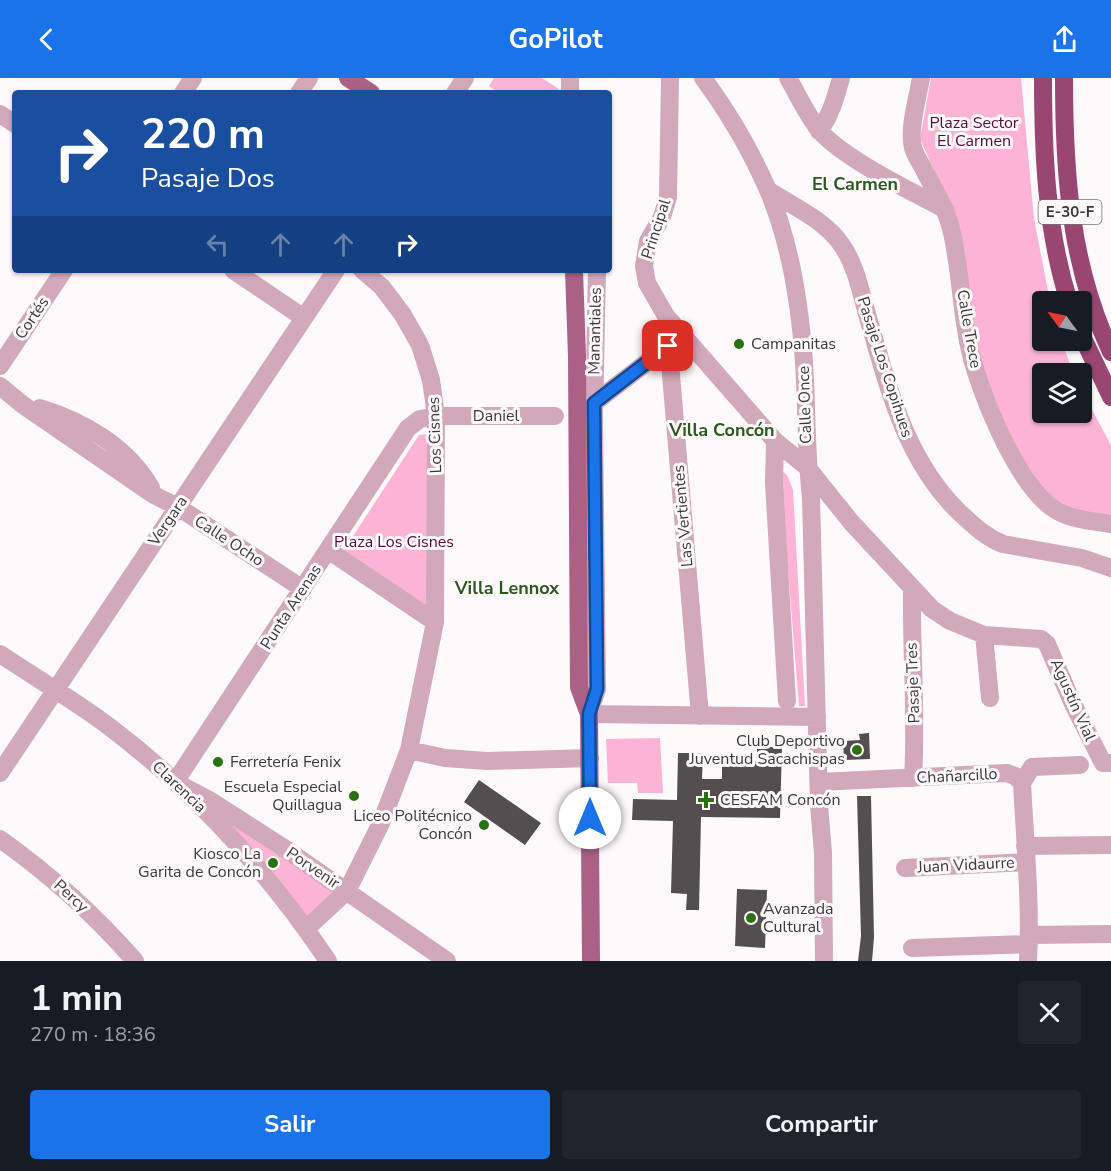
<!DOCTYPE html>
<html lang="es">
<head>
<meta charset="utf-8">
<style>
  body { margin:0; font-family:"Nunito Sans",sans-serif; background:#20242c; color:#f1f3f6; height:100vh; display:flex; flex-direction:column; font-size:22px; white-space:nowrap }
  * { box-sizing:border-box; margin:0 }
  p { font-size:20px; color:#9ea1a6 }
  .icon { flex:none; width:33px; height:33px; fill:none; stroke:currentColor; stroke-width:2; stroke-linecap:round; stroke-linejoin:round }
  .map { position:relative; height:883px; overflow:hidden }
  .details { display:flex; flex-direction:column; background:#171b24; flex:1 }
  .details>* { flex:none }
  .hud { position:absolute; left:12px; top:12px; width:600px; height:183px; border-radius:6px; box-shadow:0 2px 4px #0004; background:#1a4fa0; color:#fff; overflow:hidden }
  .needle { width:39px; rotate:303deg }
  .buttons { position:absolute; left:1032px; top:213px; display:grid; gap:12px }
  .buttons a { display:grid; place-items:center; width:60px; height:60px; border-radius:6px; background:#171b24; box-shadow:0 2px 4px #0004; font-size:30px }
  .pin { position:absolute; display:grid; place-items:center; width:51px; height:51px; color:#fff; margin:-26px; border-radius:12px; box-shadow:0 3px 9px #0006 }
  .me { position:absolute; width:66px; margin:-33px; rotate:0deg; stroke-linejoin:round; filter:drop-shadow(0 0 4px #0008) }
  .turn { display:flex; align-items:center; gap:21px; height:126px; padding:0 30px; font-size:27px }
  .turn .icon { width:78px; height:78px; stroke-width:2.5 }
  .turn b { display:block; font-size:42px; line-height:51px }
  .lanes { display:flex; align-items:center; height:57px; padding:0 30px; background:#0003; justify-content:center; gap:30px; direction:ltr }
  .lanes .off { opacity:.35 }
  .round { display:grid; place-items:center; flex:none; width:63px; height:63px; border-radius:6px; background:#20242c }
  .headline { display:flex; align-items:center; justify-content:space-between; height:102px; padding:0 30px }
  h1 { font-size:36px; font-weight:700; line-height:45px }
  .primary-button { display:flex; gap:12px; margin-top:auto; padding:12px 30px }
  .primary-button a { flex:1; height:69px; border-radius:6px; background:#1a73e8; color:#fff; font-size:24px; font-weight:700; line-height:69px; text-align:center }
  .primary-button a+a { background:#20242c; color:#f1f3f6 }
  header { display:flex; justify-content:space-between; align-items:center; height:78px; padding:0 30px; background:#1a73e8; color:#fff; font-size:27px; font-weight:700 }
  .map>svg:first-child { display:block }
  .green { fill:#fdb3d6 }
  .building { fill:#554e51 }
  .lines { fill:none; stroke-linecap:round; stroke-linejoin:round }
  .minor { stroke:#d2a8bb; stroke-width:18 }
  .major { stroke:#aa6185; stroke-width:18 }
  .highway { stroke:#9a4672; stroke-width:18 }
  .route-casing { stroke:#114b97; stroke-width:15 }
  .route { stroke:#1a73e8; stroke-width:10 }
  .poi-dot { fill:#2a7113; stroke:#fef9fb; stroke-width:2 }
  .labels { text-anchor:middle; dominant-baseline:central; stroke-width:6; stroke-linejoin:round; paint-order:stroke }
  .shield { fill:#fef9fb; stroke:#767374; stroke-width:1.5 }
  .shield-label { font-size:15px; font-weight:bold; fill:#3c393a }
  .park-label { font-size:16px; fill:#59063a; stroke:#fef9fb }
  .street-label { font-size:16px; fill:#3c393a; stroke:#fef9fb }
  .poi-label { font-size:16px; fill:#3c393a; stroke:#fef9fb; text-anchor:start }
  .neighbourhood-label { font-size:18px; font-weight:bold; fill:#2c5920; stroke:#fef9fb }
</style>
</head>
<body>
<header><svg class="icon" aria-label="back" viewBox="0 0 24 24"><path d="M15 5l-7 7 7 7"/></svg>GoPilot<svg class="icon" aria-label="share" viewBox="0 0 24 24"><path d="M12 15V3M7 8l5-5 5 5M5 13v7h14v-7"/></svg></header>
<div class="map">
<svg width="1111" height="883" viewBox="0 0 1111 883">
  <rect width="100%" height="100%" fill="#fef9fb"/>
  <!-- green -->
  <path class="green" d="M494 0H542L559 11 556 15H499L489 8Z
    M931 0H1021L1034 141 1050 223 1042 224V262L1061 263 1074 295 1042 296V334H1082V313L1111 367V439L1069 433 1033 403 1007 353 978 279 960 150 920 61Z
    M427 356 433 359 432 525 421 531 342 475 419 357Z
    M780 392 787 397 793 412 805 628H799Z
    M660 660 663 715H638L637 705H608L606 661Z
    M227 741 334 815 305 843Z"/>
  <!-- building -->
  <path class="building" d="M869 655 870 681 844 682 843 663 860 662 859 656Z
    M757 669H782L780 740 701 739 699 832H686L687 816 671 815 673 743 632 742 633 721 677 722 678 675H703L702 701H722V685L757 683Z
    M479 702 541 745 525 767 464 724Z
    M857 718H871L874 859 872 883H858L861 858Z
    M737 811 767 812 765 870 735 868Z"/>
  <g class="lines">
    <!-- minor -->
    <path class="minor" d="M570 0V15
      M670 0 668 119 662 139 648 163 644 188 647 205 666 238 775 363 807 389 851 444 932 531 950 543 984 557 1041 561 1047 566 1073 626 1103 685H1111
      M703 0C728 34 750 71 767 110 790 162 800 228 804 284 807 330 806 375 811 420L819 727 823 775 824 883
      M788 0C798 17 807 37 819 52 841 79 912 114 945 131
      M921 0C918 18 910 45 912 63 912 72 918 81 922 88 933 110 947 131 952 155 960 190 961 227 968 263 976 308 1016 406 1054 431 1071 442 1092 443 1111 446
      M183 15 193 0
      M299 15 309 0
      M455 15 465 0
      M0 36 15 46
      M819 53C831 37 836 18 841 0
      M768 112C794 129 823 141 841 166 857 188 861 217 869 243 889 312 906 382 959 434 973 447 985 459 1003 466L1082 480 1111 490
      M233 192 304 240
      M597 192 594 340 597 611 589 636 817 639
      M666 238 700 638
      M0 288 64 192
      M0 308 23 327 154 417 178 429 303 511
      M594 325 668 268
      M40 330C83 343 128 369 151 410
      M775 363 774 405 787 623
      M328 472 435 544
      M912 510C911 574 917 637 913 700
      M984 557 990 620
      M0 576C37 601 76 623 111 650 195 714 269 795 328 883
      M409 672 445 680 487 683 590 680
      M0 695 336 192
      M819 704 1007 695 1015 698 1022 705C1025 764 1031 824 1028 883
      M1022 705 1032 689 1080 687
      M0 761C49 796 95 837 135 883
      M1025 768 1111 767
      M905 790 1026 784
      M306 851 347 813 381 745 409 672 435 544 436 338 431 302 420 267 403 237 382 209 362 192
      M1029 857 1111 856
      M912 870 1029 866
      M447 883 281 768 211 723 175 704 408 350 420 341 436 338H555"/>
    <!-- major -->
    <path class="major" d="M348 0 371 15
      M574 192 577 278 579 609 589 636 591 883"/>
    <!-- highway -->
    <path class="highway" d="M1043 0C1043 75 1046 151 1069 224
      M1064 0C1064 95 1070 187 1111 274
      M1082 258 1111 319"/>
  </g>
  <g class="lines">
    <defs>
      <path id="route" d="M590 740 589 636 597 611 594 325 668 268"/>
    </defs>
    <!-- route casing -->
    <use href="#route" class="route-casing"/>
    <!-- route -->
    <use href="#route" class="route"/>
  </g>
  <!-- markers -->
  <g class="poi-dot">
    <circle cx="739" cy="266" r="6"/>
    <circle cx="857" cy="672" r="6"/>
    <circle cx="218" cy="684" r="6"/>
    <circle cx="354" cy="718" r="6"/>
    <path d="M703 713h6v6h6v6h-6v6h-6v-6h-6v-6h6z"/>
    <circle cx="484" cy="747" r="6"/>
    <circle cx="273" cy="785" r="6"/>
    <circle cx="751" cy="840" r="6"/>
  </g>
  <g class="labels">
    <!-- shield labels -->
    <rect class="shield" x="1038.5" y="122" width="63" height="24" rx="4.5"/>
    <g class="shield-label">
      <text x="1070" y="134">E-30-F</text>
    </g>
    <!-- park labels -->
    <g class="park-label">
      <text x="974" y="45">Plaza Sector<tspan x="974" dy="18">El Carmen</tspan></text>
      <text x="394" y="464">Plaza Los Cisnes</text>
    </g>
    <!-- street labels -->
    <g class="street-label">
      <text transform="translate(656 151) rotate(-72)">Principal</text>
      <text transform="translate(32 240) rotate(-56)">Cortés</text>
      <text transform="translate(969 251) rotate(80)">Calle Trece</text>
      <text transform="translate(595 253) rotate(-89)">Manantiales</text>
      <text transform="translate(885 289) rotate(72)">Pasaje Los Copihues</text>
      <text transform="translate(805 327) rotate(-92)">Calle Once</text>
      <text x="496" y="338">Daniel</text>
      <text transform="translate(435 357) rotate(-92)">Los Cisnes</text>
      <text transform="translate(683 438) rotate(-95)">Las Vertientes</text>
      <text transform="translate(168 443) rotate(-56)">Vergara</text>
      <text transform="translate(229 463) rotate(33)">Calle Ocho</text>
      <text transform="translate(291 529) rotate(-57)">Punta Arenas</text>
      <text transform="translate(913 605) rotate(-92)">Pasaje Tres</text>
      <text transform="translate(1073 622) rotate(66)">Agustín Vial</text>
      <text transform="translate(957 698) rotate(-3)">Chañarcillo</text>
      <text transform="translate(179 709) rotate(43)">Clarencia</text>
      <text transform="translate(966 787) rotate(-3)">Juan Vidaurre</text>
      <text transform="translate(313 790) rotate(34)">Porvenir</text>
      <text transform="translate(71 818) rotate(42)">Percy</text>
    </g>
    <!-- poi labels -->
    <g class="poi-label">
      <text x="751" y="266">Campanitas</text>
      <text x="845" y="663" text-anchor="end">Club Deportivo<tspan x="845" dy="18">Juventud Sacachispas</tspan></text>
      <text x="230" y="684">Ferretería Fenix</text>
      <text x="342" y="709" text-anchor="end">Escuela Especial<tspan x="342" dy="18">Quillagua</tspan></text>
      <text x="720" y="722">CESFAM Concón</text>
      <text x="472" y="738" text-anchor="end">Liceo Politécnico<tspan x="472" dy="18">Concón</tspan></text>
      <text x="261" y="776" text-anchor="end">Kiosco La<tspan x="261" dy="18">Garita de Concón</tspan></text>
      <text x="763" y="831">Avanzada<tspan x="763" dy="18">Cultural</tspan></text>
    </g>
    <!-- neighbourhood labels -->
    <g class="neighbourhood-label">
      <text x="855" y="106">El Carmen</text>
      <text x="722" y="352">Villa Concón</text>
      <text x="507" y="510">Villa Lennox</text>
    </g>
  </g>
</svg>
<div class="buttons">
<a><svg class="needle" viewBox="-14 -14 28 28"><path d="M0-13l5 13h-10z" fill="#e53935"/><path d="M0 13l5-13h-10z" fill="#9ea1a6"/></svg></a>
<a><svg class="icon" aria-label="layers" viewBox="0 0 24 24"><path d="M12 4l9 5-9 5-9-5zM3 14l9 5 9-5"/></svg></a>
</div>
<div class="pin" style="left:668px;top:268px;background:#d93025"><svg class="icon" aria-label="arrive" viewBox="0 0 24 24"><path d="M6 21V4h12l-3 4 3 4H6"/></svg></div>
<svg class="me" style="left:590px;top:740px" viewBox="-20 -20 40 40"><circle r="19" fill="#fff"/><path d="M0-13L10 11 0 6-10 11z" fill="#1a73e8"/></svg>
<div class="hud">
<div class="turn"><svg class="icon" aria-label="right" viewBox="0 0 24 24"><path d="M7 20v-9h11M14 6l5 5-5 5"/></svg><div><b>220 m</b>Pasaje Dos</div></div>
<div class="lanes"><svg class="icon off" aria-label="left" viewBox="0 0 24 24"><path d="M17 20v-9H6M10 6l-5 5 5 5"/></svg><svg class="icon off" aria-label="ahead" viewBox="0 0 24 24"><path d="M12 20V5M6 11l6-6 6 6"/></svg><svg class="icon off" aria-label="ahead" viewBox="0 0 24 24"><path d="M12 20V5M6 11l6-6 6 6"/></svg><svg class="icon" aria-label="right" viewBox="0 0 24 24"><path d="M7 20v-9h11M14 6l5 5-5 5"/></svg></div>
</div>
</div>
<section class="details">
<div class="headline"><div><h1>1 min</h1><p>270 m · 18:36</p></div><a class="round"><svg class="icon" aria-label="close" viewBox="0 0 24 24"><path d="M6 6l12 12M18 6L6 18"/></svg></a></div>
<div class="primary-button"><a>Salir</a><a>Compartir</a></div>
</section>
</body>
</html>
